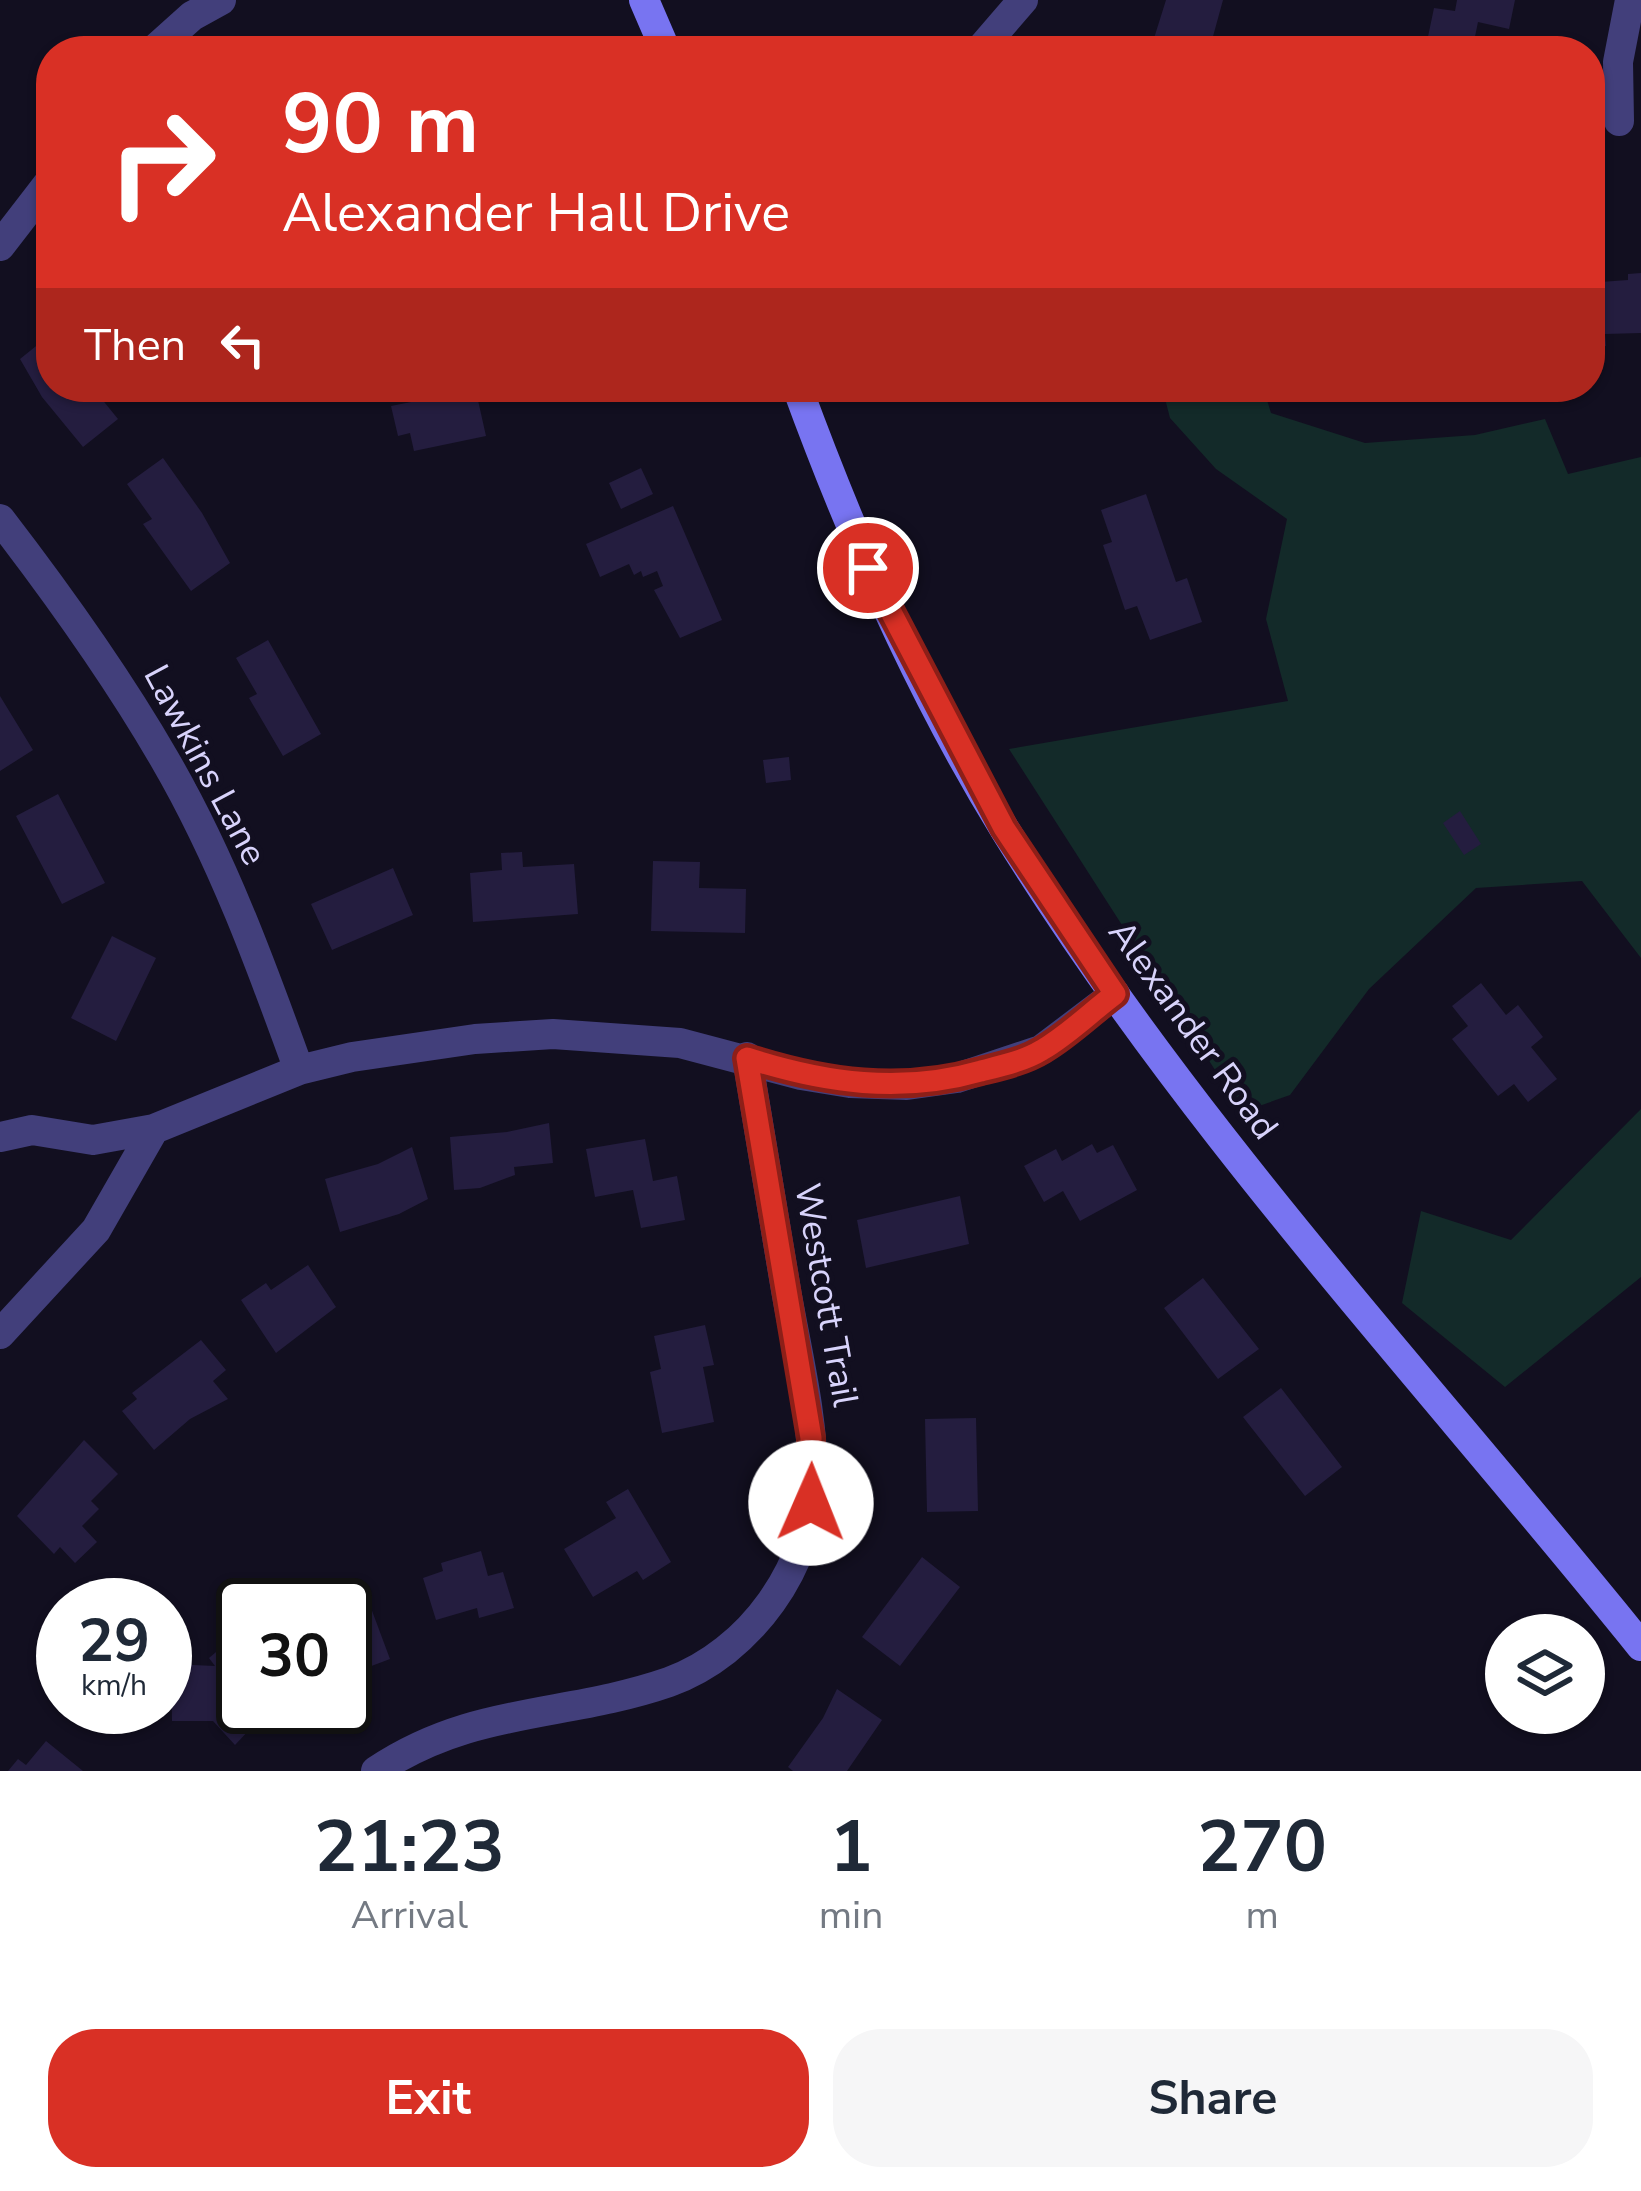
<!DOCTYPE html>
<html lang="en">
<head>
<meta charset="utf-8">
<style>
  body { margin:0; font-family:"Nunito Sans",sans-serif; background:#f6f6f7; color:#1f2937; height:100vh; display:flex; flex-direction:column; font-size:45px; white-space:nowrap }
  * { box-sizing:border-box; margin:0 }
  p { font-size:39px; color:#747a83 }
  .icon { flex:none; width:66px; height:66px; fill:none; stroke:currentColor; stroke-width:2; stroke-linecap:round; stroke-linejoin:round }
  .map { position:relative; height:1771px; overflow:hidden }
  .sheet { display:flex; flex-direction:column; background:#fff; flex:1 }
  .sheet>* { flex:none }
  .guide { position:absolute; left:36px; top:36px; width:1569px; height:366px; border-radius:48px; box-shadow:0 3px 9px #0004; background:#d93025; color:#fff; overflow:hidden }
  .tools { position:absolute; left:1485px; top:1614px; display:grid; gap:24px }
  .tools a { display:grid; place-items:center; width:120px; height:120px; border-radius:50%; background:#fff; box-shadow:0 3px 9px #0004; font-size:60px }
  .speed { position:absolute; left:36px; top:1578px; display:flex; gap:24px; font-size:60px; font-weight:700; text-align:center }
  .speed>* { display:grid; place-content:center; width:156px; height:156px; border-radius:50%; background:#fff; box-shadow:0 3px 9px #0004; line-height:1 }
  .speed small { font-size:30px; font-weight:400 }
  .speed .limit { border:6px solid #111; border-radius:18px; background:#fff; color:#111 }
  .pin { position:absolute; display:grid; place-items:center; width:102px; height:102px; color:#fff; margin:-51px; border:6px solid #fff; border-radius:50%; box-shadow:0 3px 12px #0007 }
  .me { position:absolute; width:132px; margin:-66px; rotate:1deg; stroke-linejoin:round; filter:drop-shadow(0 0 9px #0008) }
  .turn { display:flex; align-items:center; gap:42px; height:252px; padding:0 48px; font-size:54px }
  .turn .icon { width:156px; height:156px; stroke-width:2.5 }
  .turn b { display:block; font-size:84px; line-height:102px }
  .then { display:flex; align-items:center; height:114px; padding:0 48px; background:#0003; gap:24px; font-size:45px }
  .eta { display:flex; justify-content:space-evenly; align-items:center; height:204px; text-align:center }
  .eta b { font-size:72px; font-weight:700; line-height:84px }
  .button { display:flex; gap:24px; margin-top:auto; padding:24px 48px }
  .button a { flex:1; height:138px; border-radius:48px; background:#d93025; color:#fff; font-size:48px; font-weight:700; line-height:138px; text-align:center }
  .button a+a { background:#f6f6f7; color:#1f2937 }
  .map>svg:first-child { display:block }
  .green { fill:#132a29 }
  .building { fill:#241d3f }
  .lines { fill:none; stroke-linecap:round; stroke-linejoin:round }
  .street { stroke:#423f7b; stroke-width:30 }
  .secondary { stroke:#7874f1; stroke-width:30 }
  .route-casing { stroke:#8d1f18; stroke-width:30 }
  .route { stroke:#d93025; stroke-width:21 }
  .labels { text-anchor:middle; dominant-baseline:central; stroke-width:10; stroke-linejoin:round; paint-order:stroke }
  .street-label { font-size:36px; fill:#d8d3fb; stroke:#120f20 }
</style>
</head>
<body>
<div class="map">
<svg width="1641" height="1771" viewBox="0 0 1641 1771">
  <rect width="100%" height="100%" fill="#120f20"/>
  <!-- green -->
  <path class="green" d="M1162 387H1263L1271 413 1365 443 1475 435 1545 419 1568 474 1641 457V958L1582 881 1476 888 1369 989 1290 1095 1242 1112 1009 749 1288 701 1266 619 1287 519 1216 469 1170 418Z
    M1641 1109V1277L1505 1387 1402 1303 1421 1211 1511 1240Z"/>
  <!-- building -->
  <path class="building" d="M1166 0H1223L1209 51H1150Z
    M1457 0H1515L1509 29 1478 22 1472 51H1425L1434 8 1455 11Z
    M1641 273V333L1605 334 1606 346 1590 347V292L1601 291 1600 282 1628 280V274Z
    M51 334V387H92L118 419 83 447 42 397 20 359Z
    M419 387H475L486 436 414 451 410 433 398 436 391 406 431 398Z
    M163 458 202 513 230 563 191 591 143 524 152 519 127 484Z
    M641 468 653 494 621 509 609 483Z
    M1146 494 1176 582 1187 578 1202 622 1150 640 1137 606 1125 610 1103 545 1112 542 1101 510Z
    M673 506 722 620 680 638 654 590 663 586 657 571 643 577 641 571 634 575 629 564 600 577 586 544Z
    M268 640 321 734 283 756 249 698 257 694 236 658Z
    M0 696 33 750 0 771Z
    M789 757 791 780 766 783 763 760Z
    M58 794 105 883 62 904 16 816Z
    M1460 811 1481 844 1464 855 1443 823Z
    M522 852 523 867 574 864 578 914 473 922 470 873 502 870 501 853Z
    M653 861 700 862 699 888 746 889 745 933 651 931Z
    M393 868 413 915 332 950 311 904Z
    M112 936 156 958 116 1041 71 1018Z
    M1481 983 1506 1015 1518 1005 1543 1037 1531 1047 1557 1079 1528 1102 1514 1084 1498 1096 1452 1039 1468 1026 1452 1006Z
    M549 1123 553 1163 514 1167 515 1175 480 1188 454 1190 450 1137 507 1132Z
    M645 1139 653 1181 677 1176 685 1220 641 1228 633 1190 595 1197 586 1149Z
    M1092 1144 1097 1153 1113 1145 1137 1190 1080 1221 1063 1191 1044 1202 1024 1166 1056 1149 1062 1161Z
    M412 1147 428 1199 399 1214 340 1232 325 1179 378 1164Z
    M960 1196 969 1244 866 1268 857 1220Z
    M308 1265 336 1307 276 1353 241 1300 266 1283 271 1290Z
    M1203 1278 1259 1349 1218 1379 1164 1308Z
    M705 1325 714 1365 703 1367 714 1422 662 1433 650 1372 661 1369 654 1336Z
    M201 1340 226 1370 213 1381 228 1399 190 1419 154 1450 122 1411 137 1399 132 1393Z
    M1281 1388 1342 1467 1305 1496 1243 1417Z
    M976 1418 978 1511 927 1512 925 1419Z
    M84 1440 118 1474 91 1501 99 1509 82 1526 97 1542 75 1563 60 1547 54 1554 17 1516Z
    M628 1489 671 1562 643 1580 637 1571 593 1597 564 1549 616 1518 606 1502Z
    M481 1551 488 1576 503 1572 514 1608 479 1618 477 1608 436 1620 423 1578 443 1571 441 1563Z
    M922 1557 960 1587 900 1666 862 1637Z
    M365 1592 390 1659 345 1676V1605H331Z
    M222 1647 236 1658 239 1672 233 1675 243 1686V1707L268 1710 235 1745 213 1721H172L171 1664 215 1666 209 1658Z
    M837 1689 882 1720 847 1771H793L788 1767 823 1718Z
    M46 1741 83 1771H8L18 1759 26 1765Z"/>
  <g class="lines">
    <!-- street -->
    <path class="street" d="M153 51 192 16 221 0
      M979 51 1023 0
      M1619 121 1618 62 1630 0
      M0 246 51 180
      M0 519C60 597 116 675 165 760 222 858 261 965 299 1070
      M0 1137 32 1130 93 1140 154 1129 299 1070 352 1057 475 1039 553 1034 680 1043 801 1075 850 1083 907 1085 957 1078 1041 1050 1115 994
      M0 1334 96 1230 154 1129
      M376 1771C473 1706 565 1718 669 1682 750 1653 813 1565 813 1479 813 1416 797 1352 786 1290 773 1213 760 1135 747 1057"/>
    <!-- secondary -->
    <path class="secondary" d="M644 0 666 51
      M797 387C853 540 919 691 1005 830 1187 1125 1425 1378 1641 1646"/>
  </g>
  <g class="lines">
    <defs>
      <path id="route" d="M811 1503V1438L747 1058C825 1083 901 1094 981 1071 1001 1066 1024 1061 1042 1050 1068 1035 1091 1012 1115 994L1004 828 868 568"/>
    </defs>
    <!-- route casing -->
    <use href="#route" class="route-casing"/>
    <!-- route -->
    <use href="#route" class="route"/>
  </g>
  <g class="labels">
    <!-- street labels -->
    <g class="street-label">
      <text transform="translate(205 765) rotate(62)">Lawkins Lane</text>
      <text transform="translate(1193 1030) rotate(54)">Alexander Road</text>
      <text transform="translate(826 1295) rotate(80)">Westcott Trail</text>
    </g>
  </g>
</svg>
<div class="tools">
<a><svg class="icon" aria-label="layers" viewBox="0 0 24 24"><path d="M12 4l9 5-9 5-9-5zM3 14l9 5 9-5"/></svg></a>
</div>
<div class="speed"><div>29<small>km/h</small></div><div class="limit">30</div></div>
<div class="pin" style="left:868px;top:568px;background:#d93025"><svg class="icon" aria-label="arrive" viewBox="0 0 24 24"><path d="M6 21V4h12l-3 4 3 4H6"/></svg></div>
<svg class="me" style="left:811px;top:1503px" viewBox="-20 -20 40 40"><circle r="19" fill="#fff"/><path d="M0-13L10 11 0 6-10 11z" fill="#d93025"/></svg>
<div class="guide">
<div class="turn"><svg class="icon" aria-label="right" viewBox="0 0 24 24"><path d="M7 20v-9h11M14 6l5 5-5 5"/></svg><div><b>90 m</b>Alexander Hall Drive</div></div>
<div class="then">Then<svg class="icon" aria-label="left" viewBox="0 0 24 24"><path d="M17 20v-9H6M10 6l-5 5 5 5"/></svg></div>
</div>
</div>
<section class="sheet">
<div class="eta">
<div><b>21:23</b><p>Arrival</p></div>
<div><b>1</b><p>min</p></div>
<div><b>270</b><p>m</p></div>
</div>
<div class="button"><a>Exit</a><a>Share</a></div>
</section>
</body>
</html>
